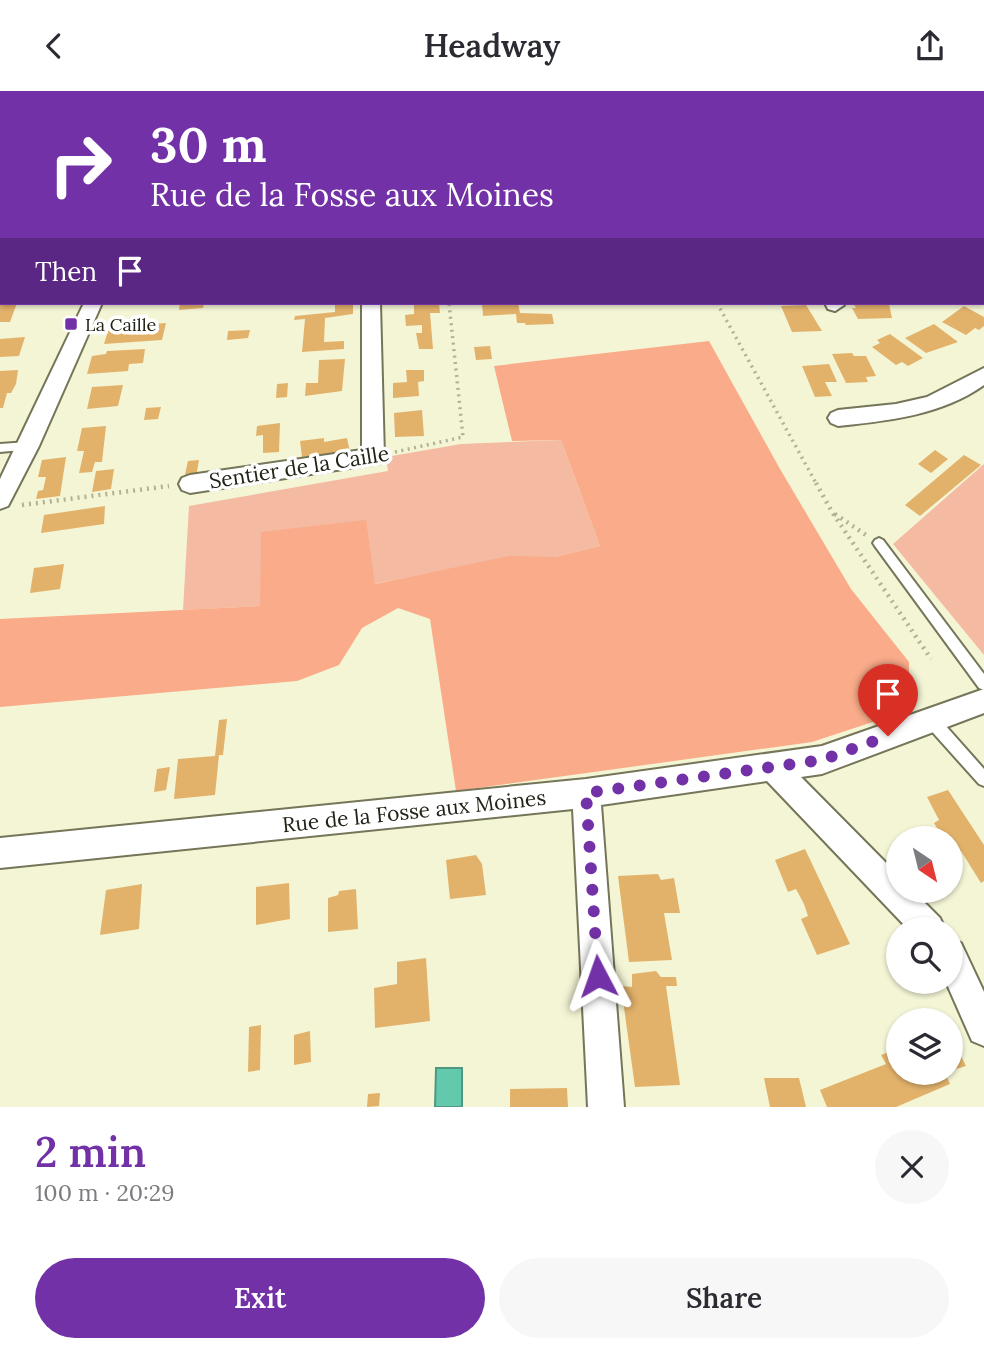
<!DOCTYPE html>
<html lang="en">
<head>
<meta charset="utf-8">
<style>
  body { margin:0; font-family:Lora,serif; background:#f7f7f7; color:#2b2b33; height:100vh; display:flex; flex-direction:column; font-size:26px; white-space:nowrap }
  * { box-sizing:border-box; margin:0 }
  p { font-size:23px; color:#7c7c81 }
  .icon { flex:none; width:38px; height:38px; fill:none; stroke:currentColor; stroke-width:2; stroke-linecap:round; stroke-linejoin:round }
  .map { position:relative; height:1016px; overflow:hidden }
  .panel { display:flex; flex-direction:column; background:#fff; flex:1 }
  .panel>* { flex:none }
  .banner { position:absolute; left:0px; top:0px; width:985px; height:214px; box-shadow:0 2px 5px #0004; background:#7231a6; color:#fff; overflow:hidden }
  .needle { width:46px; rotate:145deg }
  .buttons { position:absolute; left:886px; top:735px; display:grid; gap:14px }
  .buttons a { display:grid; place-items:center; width:77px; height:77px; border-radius:50%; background:#fff; box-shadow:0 2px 5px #0004; font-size:35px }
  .pin { position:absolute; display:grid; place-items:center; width:60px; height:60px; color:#fff; margin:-72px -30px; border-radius:50% 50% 50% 0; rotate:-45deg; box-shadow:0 0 7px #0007 }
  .pin .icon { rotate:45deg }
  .me { position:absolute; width:77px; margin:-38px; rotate:356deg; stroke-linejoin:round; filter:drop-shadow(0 0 5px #0008) }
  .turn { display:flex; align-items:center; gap:24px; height:147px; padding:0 35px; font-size:32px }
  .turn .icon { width:91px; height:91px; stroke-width:2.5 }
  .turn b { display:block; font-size:49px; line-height:60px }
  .then { display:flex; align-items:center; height:66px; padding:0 35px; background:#0003; gap:14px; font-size:26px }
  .round { display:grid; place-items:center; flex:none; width:74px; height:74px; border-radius:37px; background:#f7f7f7 }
  .overview { display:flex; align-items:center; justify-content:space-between; height:119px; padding:0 35px }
  h1 { font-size:42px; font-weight:600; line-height:52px; color:#7231a6 }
  .button { display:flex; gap:14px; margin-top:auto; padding:14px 35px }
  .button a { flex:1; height:80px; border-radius:42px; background:#7231a6; color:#fff; font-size:28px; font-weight:600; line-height:80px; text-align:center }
  .button a+a { background:#f7f7f7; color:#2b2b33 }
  header { display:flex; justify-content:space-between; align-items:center; height:91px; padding:0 35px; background:#fff; font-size:32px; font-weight:600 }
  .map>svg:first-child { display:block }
  .green { fill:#f4baa2 }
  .forest { fill:#faab89 }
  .water { fill:#62c9ad; stroke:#4f9780; stroke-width:2 }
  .building { fill:#e2b26b }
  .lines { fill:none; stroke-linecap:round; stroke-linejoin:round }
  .service-casing { stroke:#757559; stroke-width:4 }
  .minor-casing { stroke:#757559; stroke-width:4 }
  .path-far1 { stroke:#b0b198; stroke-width:3.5; stroke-dasharray:2 4.5; stroke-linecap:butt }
  .path { stroke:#b0b198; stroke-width:4.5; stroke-dasharray:2 5; stroke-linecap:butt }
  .service { fill:#fff; fill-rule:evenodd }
  .minor { fill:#fff; fill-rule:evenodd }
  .route { stroke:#7231a6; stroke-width:12; stroke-dasharray:0 21.6 }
  .poi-dot { fill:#7231a6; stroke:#fff; stroke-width:2.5 }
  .labels { text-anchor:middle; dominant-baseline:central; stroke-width:7; stroke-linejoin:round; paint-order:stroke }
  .far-poi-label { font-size:18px; fill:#222217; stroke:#fff; text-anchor:start }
  .street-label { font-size:21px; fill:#222217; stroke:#fff }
</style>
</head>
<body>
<header><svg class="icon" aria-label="back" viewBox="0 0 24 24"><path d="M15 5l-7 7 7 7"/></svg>Headway<svg class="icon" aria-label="share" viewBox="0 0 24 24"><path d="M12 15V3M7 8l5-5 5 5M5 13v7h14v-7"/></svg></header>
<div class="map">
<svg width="984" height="1016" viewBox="0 0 984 1016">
  <rect width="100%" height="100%" fill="#f4f5d5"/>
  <!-- green -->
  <path class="green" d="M561 349 600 455 554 466H509L374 493 261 441V515L183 519 189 415 388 380 386 366 461 353Z
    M984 373V564L893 453Z"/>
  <!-- forest -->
  <path class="forest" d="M709 250 780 378 851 498 909 571V601L891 625 812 651 456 700 430 528 398 517 362 537 339 574 297 590 0 616V528L260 515 261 441 366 429 375 493 509 465 554 466 600 455 561 349 512 350 494 275Z"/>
  <!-- water -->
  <path class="water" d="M436 977H462V1016H435Z"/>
  <!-- building -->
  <path class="building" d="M0 212H17L10 231H0Z
    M180 212H204L203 217 179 219Z
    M335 212H353V223L325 227 324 251 344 250V258L302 261 305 228 294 229 295 225 335 221Z
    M418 212H439L440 222H430L433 258H419L416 242H422V234L406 235 405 224 414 223V214Z
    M482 212H518L520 222 552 223 554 233 526 234 525 232H517L516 223 483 225Z
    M853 212 889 213 892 227 858 228 852 217H856Z
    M806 214 822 240 792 241 781 215Z
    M964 215 984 226V235L979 239 975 237 966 244 942 231Z
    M166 232 162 249 104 253 108 240 113 236Z
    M934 233 958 251 926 262 905 247Z
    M250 239 248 247 227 249 228 240Z
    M890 243 923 267 908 275 902 271 896 274 872 256 880 252 877 249Z
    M25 246 19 265 0 266V248Z
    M490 255 492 268 476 269 474 256Z
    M145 258 143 272 129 273 128 280 87 283 92 265 106 263 107 260Z
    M852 262 854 265H866L876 285 866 286 868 291 846 292 832 263Z
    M345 268 342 300 305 305 306 292H318L319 269Z
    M829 273 837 291H825L832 305 815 306 802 275Z
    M18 279 16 293 11 302H7L3 317H0V280Z
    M406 279H424V290L418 291 419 305 393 307V292L407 291Z
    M288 292 287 306 276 307 277 293Z
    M123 294 118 315 87 318 92 296Z
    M161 316 158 328 144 329 146 317Z
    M422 319 424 345 395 346 394 322Z
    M280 332 279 361 263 362V344L256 345 257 335Z
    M106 335 102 371H95L92 381 79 382 84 360H77L82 337Z
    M324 347V351L347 347 350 361 302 366 300 350Z
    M935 359 948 368 931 382 918 373Z
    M964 364 981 374 920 425 905 414Z
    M66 366 60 405 36 408 38 400 43 399 46 386H38L42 369Z
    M199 369 196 386 184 388 188 370Z
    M114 378 111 398 92 401 96 380Z
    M105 415 104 433 41 442 44 424Z
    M64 473 60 498 30 502 34 477Z
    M227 628 223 664H219L215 704 174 708 178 668 215 665 219 629Z
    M170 676 166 699 154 701 157 678Z
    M948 699 984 754V790L981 792 961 760 952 763 950 747H943L934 732 939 729 927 706Z
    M805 758 850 853 817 864 801 828 808 825 804 813 796 798 788 801 775 769Z
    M476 764 482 773 486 804 450 808 446 769Z
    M658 783 661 789 674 787 680 822H664L672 869 629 871 618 785Z
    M289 792 290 828 256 834V796Z
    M142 793 139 838 100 844 106 799Z
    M356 798 358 838 328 841V807L338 804 339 800Z
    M426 867 430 930 375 937 374 897 397 893V871Z
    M656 880 661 886H676L677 895H666L680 994 635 996 621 895 632 896V883Z
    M261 934 260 979 248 981 249 936Z
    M310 940 311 971 294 974V944Z
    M950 943 966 975 950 980Z
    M898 957V982H945L950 993 896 1016H827L820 999 886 973 881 964Z
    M764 987H799L806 1016H770Z
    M567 997 568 1016H510V998Z
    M380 1002 379 1015 367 1016 368 1003Z"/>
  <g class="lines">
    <defs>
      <path id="service" d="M28 351 32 352 33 355 32 358 0 361V353Z
        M879 447 883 449 984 583V599L979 597 875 455 873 452 875 449Z
        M932 624 937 625 984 678V695L979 693 927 635 925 630 927 625Z"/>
      <path id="minor" d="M195 0H209L194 2Z
        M443 0H457V2H443Z
        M704 0H718L719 2H705Z
        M831 0H850L851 1 832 2Z
        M0 50H2L0 60Z
        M84 212H102L39 355 8 415 0 418V388Z
        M362 212H380L384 366 381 372 190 402 182 399 179 393 182 387 190 384 362 359Z
        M825 212H843L844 214 835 220 828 218Z
        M984 277V294C942 324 888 330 838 335L831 332 828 327 831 322 838 319 896 313 927 306Z
        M984 598V622L822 683 801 686 898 784V800H913L940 827 945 838H908L767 690 601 714 624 1016H588L573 718 0 777V747L586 688 822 655Z
        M950 847 961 852 984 901V955L972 950 946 891H950Z"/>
    </defs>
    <!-- service casing -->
    <use href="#service" class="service-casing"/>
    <!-- minor casing -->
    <use href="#minor" class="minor-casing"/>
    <!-- path-far1 -->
    <path class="path-far1" d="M717 212 817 394
      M395 361 463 346 449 212"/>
    <!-- path -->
    <path class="path" d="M816 392 832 421 931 568
      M22 414 169 395
      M835 423 866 444"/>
    <!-- service -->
    <use href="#service" class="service"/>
    <!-- minor -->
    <use href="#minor" class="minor"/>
  </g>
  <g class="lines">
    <!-- route -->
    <path class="route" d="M598 885 586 702 822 669 888 645"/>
  </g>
  <!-- markers -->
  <rect class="poi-dot" x="64" y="226" width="14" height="14" rx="3.5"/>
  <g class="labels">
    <!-- far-poi labels -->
    <g class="far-poi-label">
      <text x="85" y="233">La Caille</text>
    </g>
    <!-- street labels -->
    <g class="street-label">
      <text transform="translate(299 376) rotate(-9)">Sentier de la Caille</text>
      <text transform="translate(414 720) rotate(-6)">Rue de la Fosse aux Moines</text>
    </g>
  </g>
</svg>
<div class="buttons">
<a><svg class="needle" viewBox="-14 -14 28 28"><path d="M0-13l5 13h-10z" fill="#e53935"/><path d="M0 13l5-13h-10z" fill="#7c7c81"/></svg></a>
<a><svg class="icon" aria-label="search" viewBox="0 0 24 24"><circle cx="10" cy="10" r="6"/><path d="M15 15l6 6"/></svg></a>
<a><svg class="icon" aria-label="layers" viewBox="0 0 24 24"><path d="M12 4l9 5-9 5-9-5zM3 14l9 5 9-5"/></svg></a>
</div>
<div class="pin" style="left:888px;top:645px;background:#d93025"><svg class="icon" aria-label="arrive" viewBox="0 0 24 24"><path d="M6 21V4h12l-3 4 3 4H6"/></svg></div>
<svg class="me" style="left:598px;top:885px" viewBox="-20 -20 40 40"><path d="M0-17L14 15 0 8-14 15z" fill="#7231a6" stroke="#fff" stroke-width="4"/></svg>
<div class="banner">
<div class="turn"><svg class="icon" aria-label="right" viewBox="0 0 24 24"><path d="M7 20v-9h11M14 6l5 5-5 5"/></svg><div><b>30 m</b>Rue de la Fosse aux Moines</div></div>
<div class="then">Then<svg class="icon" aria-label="arrive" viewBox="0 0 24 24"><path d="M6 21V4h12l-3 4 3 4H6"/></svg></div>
</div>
</div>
<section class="panel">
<div class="overview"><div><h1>2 min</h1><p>100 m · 20:29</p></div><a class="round"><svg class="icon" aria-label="close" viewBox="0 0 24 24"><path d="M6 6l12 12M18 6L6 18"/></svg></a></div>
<div class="button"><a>Exit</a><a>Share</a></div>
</section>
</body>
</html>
